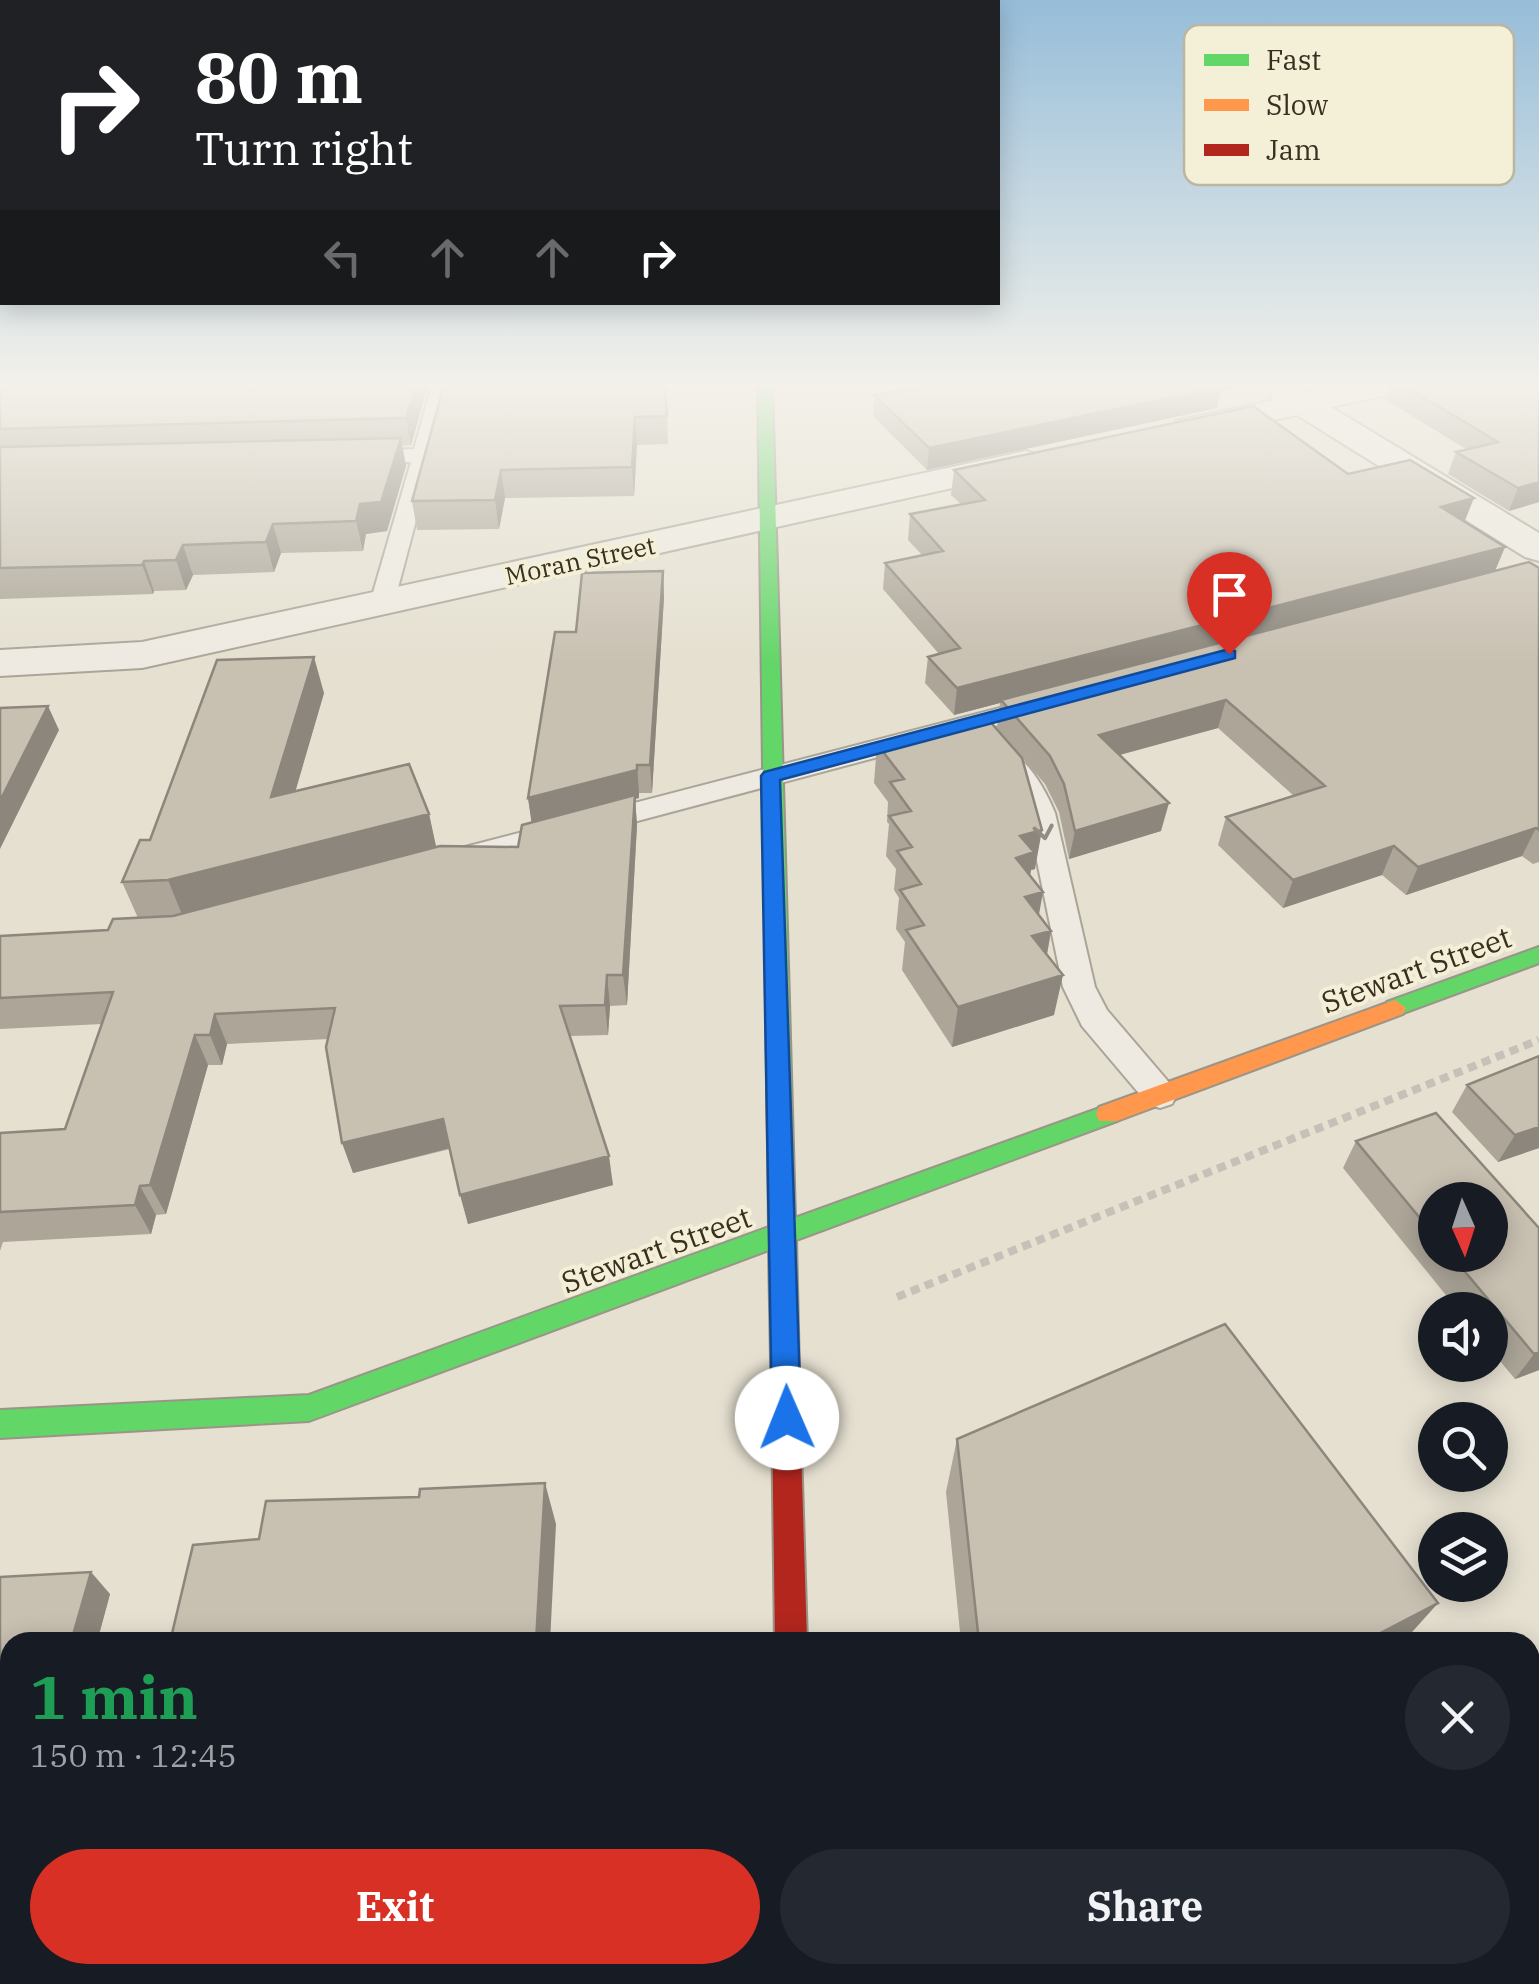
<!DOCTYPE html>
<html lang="en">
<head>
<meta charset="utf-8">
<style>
  body { margin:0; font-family:"IBM Plex Serif",serif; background:#242831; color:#f1f3f6; height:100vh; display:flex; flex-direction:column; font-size:38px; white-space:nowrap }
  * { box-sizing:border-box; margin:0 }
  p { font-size:32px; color:#9ea1a6 }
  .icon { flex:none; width:55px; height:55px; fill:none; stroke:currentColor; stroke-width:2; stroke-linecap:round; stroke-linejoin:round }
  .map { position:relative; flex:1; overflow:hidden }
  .panel { position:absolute; left:0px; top:1632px; width:1540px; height:352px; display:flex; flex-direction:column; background:#171b24; border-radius:30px 30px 0 0; box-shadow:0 5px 25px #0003 }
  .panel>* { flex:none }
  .top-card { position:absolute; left:0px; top:0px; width:1000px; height:305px; box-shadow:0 5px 25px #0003; background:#202124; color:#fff; overflow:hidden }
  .needle { width:65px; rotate:177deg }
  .tools { position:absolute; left:1418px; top:1182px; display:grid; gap:20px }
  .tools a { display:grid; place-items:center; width:90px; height:90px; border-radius:50%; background:#171b24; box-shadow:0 5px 25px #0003; font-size:50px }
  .pin { position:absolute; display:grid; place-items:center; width:85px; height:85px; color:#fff; margin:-102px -42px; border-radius:50% 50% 50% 0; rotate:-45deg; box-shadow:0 0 10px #0007 }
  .pin .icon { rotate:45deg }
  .me { position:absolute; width:110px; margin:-55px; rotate:359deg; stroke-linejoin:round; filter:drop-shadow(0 0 8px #0008) }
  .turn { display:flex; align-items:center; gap:35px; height:210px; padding:0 30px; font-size:45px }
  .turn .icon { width:130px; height:130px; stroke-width:2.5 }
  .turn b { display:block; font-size:70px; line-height:85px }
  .lanes { display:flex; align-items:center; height:95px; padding:0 30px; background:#0003; justify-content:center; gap:50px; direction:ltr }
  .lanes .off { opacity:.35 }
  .round { display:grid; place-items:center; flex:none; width:105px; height:105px; border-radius:52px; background:#242831 }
  .overview { display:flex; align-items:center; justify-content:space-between; height:170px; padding:0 30px }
  h1 { font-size:60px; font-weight:700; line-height:75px; color:#1e9e55 }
  .button { display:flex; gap:20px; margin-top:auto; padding:20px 30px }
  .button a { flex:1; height:115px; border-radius:60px; background:#d93025; color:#fff; font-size:40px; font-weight:700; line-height:115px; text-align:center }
  .button a+a { background:#242831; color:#f1f3f6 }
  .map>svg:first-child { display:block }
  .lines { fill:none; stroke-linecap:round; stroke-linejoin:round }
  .lane-casing { stroke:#aaa599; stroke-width:4 }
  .street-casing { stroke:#aaa599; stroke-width:4 }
  .fast-casing { stroke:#9a9588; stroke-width:4 }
  .slow-casing { stroke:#9a9588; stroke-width:4 }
  .jam-casing { stroke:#9a9588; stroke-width:4 }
  .path { stroke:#c6c1b8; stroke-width:8; stroke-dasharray:9 6; stroke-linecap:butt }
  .lane { fill:#eeeae1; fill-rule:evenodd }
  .street { fill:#eeeae1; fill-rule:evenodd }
  .fast { fill:#63d668; fill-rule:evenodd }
  .slow { fill:#ff974d; fill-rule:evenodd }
  .jam { fill:#b3261e; fill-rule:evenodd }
  .wall { fill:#aca598; fill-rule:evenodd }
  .shaded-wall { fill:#8c867c }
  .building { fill:#c8c0b1; stroke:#8c867c; stroke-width:2.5 }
  .oneway { stroke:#948c81 }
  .route { fill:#1a73e8; stroke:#114b97; stroke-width:2.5 }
  .labels { text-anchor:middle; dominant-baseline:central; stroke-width:8; stroke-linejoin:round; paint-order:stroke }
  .far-street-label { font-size:25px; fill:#392f21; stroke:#f4efd7 }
  .street-label { font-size:30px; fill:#392f21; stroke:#f4efd7 }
  .key { fill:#f4efd7; stroke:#bcb5a0; stroke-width:2.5 }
  .key-label { font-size:28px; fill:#392f21 }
</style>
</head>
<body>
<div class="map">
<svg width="1539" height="1984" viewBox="0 0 1539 1984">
  <rect width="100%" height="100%" fill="#e5e0d0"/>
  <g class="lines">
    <defs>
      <path id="lane" d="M432 385H452L394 603 382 610 370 603 411 462 363 463 353 457 363 451 414 449Z
        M1042 697 1051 699 1055 705 1051 711 461 868 451 865 446 858 451 851 461 848Z
        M1002 749C1027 755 1046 791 1055 813L1095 987 1107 1010 1172 1086 1177 1095 1172 1104 1160 1108 1148 1104 1082 1026 1063 987 1027 813 1019 795 988 757Z
        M1539 1764V1816L1530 1820V1768Z
        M1188 1975H1254L1250 1984H1185Z"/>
      <path id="street" d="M1289 385 1307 393 1345 385H1407L1402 392 1331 407 1539 533V561L1525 557 1297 415 1188 438 1176 435 1171 428 1176 421 1274 400 1270 394 1274 387Z
        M1026 451 1038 455 1044 462 1038 469 142 668 0 676V650L142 642Z"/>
      <path id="fast" d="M758 385H772L795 1218 1108 1105 1117 1107 1120 1114 1117 1121 796 1240 800 1416 796 1426 786 1429 776 1426 772 1416 769 1250 309 1421 0 1438V1410L309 1395 769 1227Z
        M1539 947V963L1395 1016 1384 1008 1387 1002Z
        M778 1975H816L817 1984H779Z"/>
      <path id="slow" d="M1395 1000 1406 1008 1403 1014 1117 1121H1099L1096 1114 1099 1107Z"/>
      <path id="jam" d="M786 1403 796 1406 800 1416 807 1642H775L772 1416 776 1406Z"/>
    </defs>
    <!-- lane casing -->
    <use href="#lane" class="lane-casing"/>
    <!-- street casing -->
    <use href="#street" class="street-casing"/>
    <!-- fast casing -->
    <use href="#fast" class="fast-casing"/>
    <!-- slow casing -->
    <use href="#slow" class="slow-casing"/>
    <!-- jam casing -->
    <use href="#jam" class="jam-casing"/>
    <!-- path -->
    <path class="path" d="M897 1297 1539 1040"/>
    <!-- lane -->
    <use href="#lane" class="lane"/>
    <!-- street -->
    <use href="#street" class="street"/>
    <!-- fast -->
    <use href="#fast" class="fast"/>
    <!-- slow -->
    <use href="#slow" class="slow"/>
    <!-- jam -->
    <use href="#jam" class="jam"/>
  </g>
  <!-- wall -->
  <path class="wall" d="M0 385H428L411 445 402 446 406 466 387 531 366 534 363 551 281 553 274 572 193 575 186 590 154 591 153 594 0 599Z
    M666 385 668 444 637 445 634 496 505 498 499 529 417 530 412 501Z
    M934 385H1252L1221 391 1217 408 927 470 873 416 874 395Z
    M1390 385H1539V502L1509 511 1448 474 1456 452 1466 449 1386 400Z
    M954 470 1348 474 1465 522 1505 547 1495 571 1539 568V862L1533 864 1522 856 1406 895 1382 875 1283 908 1218 845 1226 817 1294 796 1218 728 1120 755 1161 831 1069 859 1059 812 1045 784 997 728 1000 703 954 715 925 683 928 657 939 654 883 589 885 563 922 555 908 540 910 514 962 505 951 495Z
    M663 571 664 597 652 793H639V798L635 799 637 825 627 1005 610 1006 608 1035 570 1036 613 1185 468 1224 450 1149 353 1173 328 1039 227 1044 222 1065H208L166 1214 156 1215 151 1234 3 1242 0 1251V1133L65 1129 102 1024 0 1029V936L108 930 138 918 122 882 150 840 324 693 295 791 429 814 436 847H518L532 822 528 798 576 632Z
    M877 744 1035 869 1031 870 1030 875 1039 914 1051 931 1047 955 1054 1015 952 1047 902 970 905 942 896 929 899 898 894 890 896 869 886 856 889 824 887 822 888 802 874 783Z
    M1467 1085 1539 1148 1498 1162 1452 1112Z
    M1356 1141 1539 1228V1370L1515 1379 1490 1349V1310H1458L1343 1168ZM1435 1200 1490 1255H1435Z
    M957 1439 1438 1603 1403 1642H961L946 1492Z
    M0 1577 110 1594 97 1642H10V1794L0 1795Z"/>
  <!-- shaded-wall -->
  <path class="shaded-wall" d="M416 385H428L411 445 406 418Z
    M1202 385H1252L1221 391 1217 408 927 470 929 448Z
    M635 417 637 445 634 496 632 467Z
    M401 438 406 466 387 531 366 534 363 551 356 521 360 504Z
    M501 470 505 498 499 529 495 500Z
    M1539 482V502L1509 511 1518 488Z
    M1474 498 1464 523 1441 507Z
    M273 524 281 553 274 572 266 542Z
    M183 545 193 575 186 590 176 560Z
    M1505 547 1494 573 954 715 957 688Z
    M144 561 154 591 153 594 142 565Z
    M663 571 664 597 652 793 650 765Z
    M314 657 324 693 283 834 271 797Z
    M1226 700 1218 728 1093 762 1099 735Z
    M48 706 59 730 0 849V801Z
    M637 765 639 793V798L635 799 637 825 627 1005 623 975 532 826 528 798Z
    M1169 803 1161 831 1069 859 1075 831Z
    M429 814 437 851 183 917 168 880Z
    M1536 828 1522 856 1406 895 1418 867Z
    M1042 830 1035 869 1031 870 1027 892 1010 897 1020 836Z
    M1394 846 1382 875 1283 908 1293 880Z
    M1043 892 1036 931 1025 897Z
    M1051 931 1044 970 1032 936Z
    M607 975 610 1006 608 1035 605 1005Z
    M1063 975 1054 1015 952 1047 958 1007Z
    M215 1014 227 1044 222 1065 210 1035Z
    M195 1035 208 1065 166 1214 150 1185Z
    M443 1119 450 1148 353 1173 342 1143Z
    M1539 1127V1148L1498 1162 1515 1135Z
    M609 1156 613 1185 468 1224 460 1195Z
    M140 1186 156 1215 151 1234 135 1205Z
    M1539 1352V1370L1515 1379 1534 1354Z
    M545 1483 556 1524 550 1642H536Z
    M91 1572 110 1594 97 1642H71Z
    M1438 1603 1403 1642H1363Z
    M62 1975H88L86 1984H60Z
    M518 1975H534L533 1984H518Z"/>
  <!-- building -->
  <path class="building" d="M0 385H416L406 418 0 429Z
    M444 385H665L667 416 635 417 632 467 501 470 495 500 412 501Z
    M934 385H1219L1222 387 929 448 874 395Z
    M1403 385H1539V482L1518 488 1456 452 1498 442Z
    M1253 406 1348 474 1410 460 1474 498 1441 507 1505 547 957 688 928 657 960 648 885 563 943 551 910 514 985 500 954 470Z
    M401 438 381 502 360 504 356 521 273 524 266 542 183 545 176 560 144 561 142 565 0 568V447Z
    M1529 562 1539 568V830L1536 828 1418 867 1394 846 1293 880 1226 817 1325 786 1226 700 1099 735 1169 803 1075 831 1064 784 1050 756 1001 700Z
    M663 571 650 765H637V770L528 798 555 632H576L582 573Z
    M314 657 271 797 409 764 429 814 168 880 122 882 140 840H150L217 660Z
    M48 706 0 801V708Z
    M986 717 1022 758 1042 830 1020 836 1034 852 1016 858 1043 892 1025 897 1051 931 1032 936 1063 975 958 1007 906 930 924 925 900 890 921 884 897 851 912 847 889 816 911 811 890 782 904 779 877 744Z
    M635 795 623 975H607L605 1005 560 1006 609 1156 460 1195 443 1119 342 1143 326 1047 335 1008 215 1014 210 1035H195L150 1185 140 1186 135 1205 0 1212V1133L65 1129 113 992 0 998V936L108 930 113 919 173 916 440 846 518 847 522 825Z
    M1539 1056V1127L1515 1135 1467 1085Z
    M1436 1113 1539 1228V1352L1534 1354 1451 1255H1490V1200H1435V1236L1356 1141Z
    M1225 1324 1438 1603 1363 1642H979L957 1439Z
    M545 1483 536 1642H170L193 1545 259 1539 266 1501 419 1497 420 1489Z
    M91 1572 71 1642H10V1775H0V1577Z
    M0 1939H10V1975H62L60 1984H0Z
    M362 1975H518V1984H360Z"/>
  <!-- one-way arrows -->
  <defs><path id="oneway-chevron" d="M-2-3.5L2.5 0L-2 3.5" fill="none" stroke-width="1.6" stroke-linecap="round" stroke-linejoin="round" transform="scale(2.5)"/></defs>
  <use class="oneway" href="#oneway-chevron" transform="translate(1044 832) rotate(80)"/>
  <!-- sky -->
  <linearGradient id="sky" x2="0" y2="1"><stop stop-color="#96bdd9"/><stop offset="0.58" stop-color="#f3f1ea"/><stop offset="1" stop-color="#f3f1ea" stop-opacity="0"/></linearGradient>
  <rect width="1539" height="663" fill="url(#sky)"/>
  <!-- route -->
  <path class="route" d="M1229 649 1235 651V658L780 780 801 1418 797 1428 787 1432 776 1428 772 1418 761 776 764 772Z"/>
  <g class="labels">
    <!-- far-street labels -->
    <g class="far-street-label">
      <text transform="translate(580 560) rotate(-12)">Moran Street</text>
    </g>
    <!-- street labels -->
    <g class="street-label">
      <text transform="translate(1416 969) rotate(-20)">Stewart Street</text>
      <text transform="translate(656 1249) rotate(-20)">Stewart Street</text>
    </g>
  </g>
  <!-- legend -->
  <rect x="1184" y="25" width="330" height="160" rx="15" class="key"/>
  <rect x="1204" y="54" width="45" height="12" fill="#63d668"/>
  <rect x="1204" y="99" width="45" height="12" fill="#ff974d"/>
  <rect x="1204" y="144" width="45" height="12" fill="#b3261e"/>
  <g class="key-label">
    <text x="1266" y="70">Fast</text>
    <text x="1266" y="115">Slow</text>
    <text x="1266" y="160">Jam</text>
  </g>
</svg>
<div class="tools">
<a><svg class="needle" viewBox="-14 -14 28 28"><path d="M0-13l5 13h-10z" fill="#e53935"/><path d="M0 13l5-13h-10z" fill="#9ea1a6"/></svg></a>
<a><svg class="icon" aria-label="sound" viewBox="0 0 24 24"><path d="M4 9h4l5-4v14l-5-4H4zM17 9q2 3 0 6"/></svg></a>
<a><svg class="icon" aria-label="search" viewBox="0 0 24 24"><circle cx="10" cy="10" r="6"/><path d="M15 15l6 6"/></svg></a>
<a><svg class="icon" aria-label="layers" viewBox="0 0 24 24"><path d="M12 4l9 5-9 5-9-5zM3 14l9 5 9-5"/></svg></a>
</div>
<div class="pin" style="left:1229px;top:654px;background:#d93025"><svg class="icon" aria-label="arrive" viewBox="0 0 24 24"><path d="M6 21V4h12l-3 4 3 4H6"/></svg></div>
<svg class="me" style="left:787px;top:1418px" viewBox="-20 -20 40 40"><circle r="19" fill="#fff"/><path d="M0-13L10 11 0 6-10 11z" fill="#1a73e8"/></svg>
<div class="top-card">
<div class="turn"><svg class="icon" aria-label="right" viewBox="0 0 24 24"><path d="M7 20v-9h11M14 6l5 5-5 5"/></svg><div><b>80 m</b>Turn right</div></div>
<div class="lanes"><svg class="icon off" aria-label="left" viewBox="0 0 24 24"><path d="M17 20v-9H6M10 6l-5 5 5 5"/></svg><svg class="icon off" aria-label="ahead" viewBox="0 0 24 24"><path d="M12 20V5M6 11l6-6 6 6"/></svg><svg class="icon off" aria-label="ahead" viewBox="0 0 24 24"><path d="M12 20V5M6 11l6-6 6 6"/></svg><svg class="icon" aria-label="right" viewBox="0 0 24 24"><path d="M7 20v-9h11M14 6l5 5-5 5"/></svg></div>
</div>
<section class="panel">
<div class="overview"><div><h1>1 min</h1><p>150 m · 12:45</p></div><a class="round"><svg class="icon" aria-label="close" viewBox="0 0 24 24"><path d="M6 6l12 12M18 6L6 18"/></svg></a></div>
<div class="button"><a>Exit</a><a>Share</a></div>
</section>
</div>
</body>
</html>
